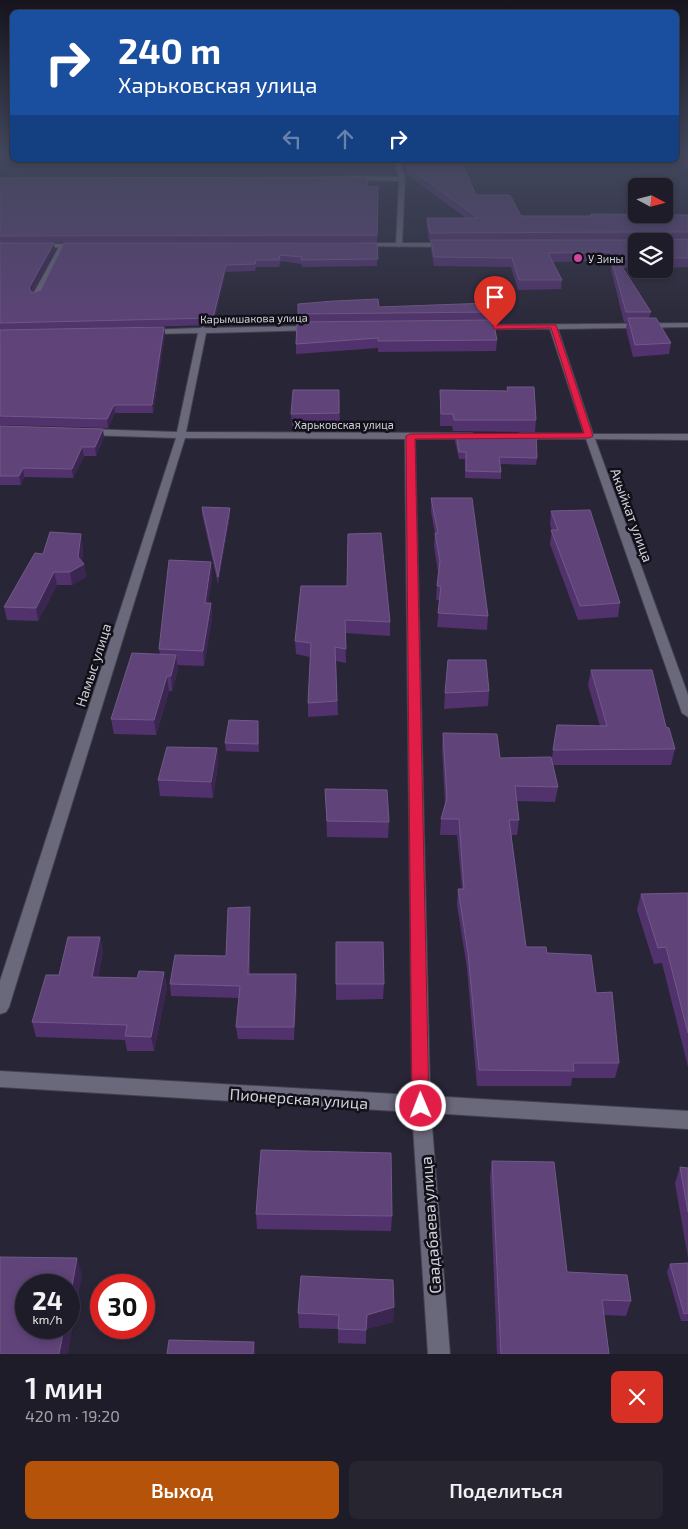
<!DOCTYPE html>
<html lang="ru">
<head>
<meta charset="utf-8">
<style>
  body { margin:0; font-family:"Exo 2",sans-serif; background:#262530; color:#f1f3f6; height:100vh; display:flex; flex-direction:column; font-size:19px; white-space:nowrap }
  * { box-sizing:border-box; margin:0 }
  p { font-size:16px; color:#a1a1a8 }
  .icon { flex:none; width:28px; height:28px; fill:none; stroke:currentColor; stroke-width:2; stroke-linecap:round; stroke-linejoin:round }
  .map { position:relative; height:1354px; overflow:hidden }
  .panel { display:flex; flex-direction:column; background:#1e1c28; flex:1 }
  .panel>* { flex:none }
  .banner { position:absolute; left:10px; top:10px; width:669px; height:152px; border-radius:8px; box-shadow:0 2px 8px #0003,0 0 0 1px #3c3a45; background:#1a4fa0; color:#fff; overflow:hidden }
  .needle { width:32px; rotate:97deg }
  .fabs { position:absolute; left:628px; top:178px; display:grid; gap:10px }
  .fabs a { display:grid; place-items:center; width:45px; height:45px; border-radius:8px; background:#1e1c28; box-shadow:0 2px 8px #0003,0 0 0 1px #3c3a45; font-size:25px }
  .speed { position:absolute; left:15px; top:1274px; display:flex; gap:10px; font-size:25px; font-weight:700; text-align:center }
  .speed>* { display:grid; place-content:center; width:65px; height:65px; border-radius:50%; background:#1e1c28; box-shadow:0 2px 8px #0003,0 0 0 1px #3c3a45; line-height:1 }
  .speed small { font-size:12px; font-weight:400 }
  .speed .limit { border:8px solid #d22; background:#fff; color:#111 }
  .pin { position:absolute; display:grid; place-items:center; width:42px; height:42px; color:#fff; margin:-51px -21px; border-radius:50% 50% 50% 0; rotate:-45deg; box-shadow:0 0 5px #0007 }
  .pin .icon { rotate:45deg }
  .me { position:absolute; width:55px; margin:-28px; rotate:359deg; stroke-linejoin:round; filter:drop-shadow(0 0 4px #0008) }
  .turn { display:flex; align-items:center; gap:18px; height:105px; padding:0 25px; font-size:22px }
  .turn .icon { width:65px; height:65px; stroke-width:2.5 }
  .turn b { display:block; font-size:35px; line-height:42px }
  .lanes { display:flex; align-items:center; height:48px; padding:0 25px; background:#0003; justify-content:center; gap:25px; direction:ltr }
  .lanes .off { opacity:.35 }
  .round { display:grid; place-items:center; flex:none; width:52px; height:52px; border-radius:8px; background:#262530 }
  .headline { display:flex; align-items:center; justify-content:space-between; height:85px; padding:0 25px }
  h1 { font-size:30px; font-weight:600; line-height:38px }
  .primary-button { display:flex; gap:10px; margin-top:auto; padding:10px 25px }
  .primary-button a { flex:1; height:58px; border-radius:8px; background:#b45309; color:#fff; font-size:20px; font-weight:600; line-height:58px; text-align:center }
  .primary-button a+a { background:#262530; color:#f1f3f6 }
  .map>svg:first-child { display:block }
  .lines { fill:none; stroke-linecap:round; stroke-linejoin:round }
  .minor-casing { stroke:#43414e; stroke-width:2 }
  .tertiary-casing { stroke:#43414e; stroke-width:2 }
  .minor { fill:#6a687b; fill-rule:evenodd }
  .tertiary { fill:#6a687b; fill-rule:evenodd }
  .wall { fill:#52326d }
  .shaded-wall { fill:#3b2652 }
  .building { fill:#5f4379; stroke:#715988 }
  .route { fill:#e11d48; stroke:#92132f }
  .hotel-dot { fill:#d1479c; stroke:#111018; stroke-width:2 }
  .labels { text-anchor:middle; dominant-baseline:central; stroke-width:5; stroke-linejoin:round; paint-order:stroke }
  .far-poi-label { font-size:11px; fill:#d1d1db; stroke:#111018; text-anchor:start }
  .far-street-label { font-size:11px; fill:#d1d1db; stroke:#111018 }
  .street-label { font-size:14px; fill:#d1d1db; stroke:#111018 }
  .near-street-label { font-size:16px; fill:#d1d1db; stroke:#111018 }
</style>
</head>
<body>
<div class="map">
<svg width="688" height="1354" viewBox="0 0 688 1354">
  <rect width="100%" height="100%" fill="#282636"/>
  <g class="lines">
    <defs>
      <path id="minor" d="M394 160H400L405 179 402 245 399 247 396 245 399 181 350 180 347 178 350 176 399 177Z
        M60 245 65 246 40 296 33 298 32 296Z
        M688 323V327L558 329 593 434H688V440L595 439 688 695V717L682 713 586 439H520L515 436 520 433 584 434 550 329H478L474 327 478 325Z
        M313 326 317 328 316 330 206 333 186 432 472 433 477 436 472 439H415L430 1096 688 1111V1129L431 1113 450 1354H428L412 1112 0 1087V1071L412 1095 405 439 185 438 9 1007 6 1012 0 1014V981L176 438 87 435 82 432 87 429 177 432 198 333 148 334H145V330L200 328 203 327 206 328Z"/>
      <path id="tertiary" d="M360 243H447L450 245 447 247 358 246V244Z
        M37 244H80L83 246 80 248 35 247 34 246Z"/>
    </defs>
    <!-- minor casing -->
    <use href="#minor" class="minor-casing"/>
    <!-- tertiary casing -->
    <use href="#tertiary" class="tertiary-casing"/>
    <!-- minor -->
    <use href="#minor" class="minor"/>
    <!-- tertiary -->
    <use href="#tertiary" class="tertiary"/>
  </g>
  <!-- wall -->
  <path class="wall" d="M680 152H688V167L679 159Z
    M406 166 476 195 521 216H590L591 214 688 215V267L664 268V241H636V268H623L651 312 649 318 671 343 669 354 633 357 626 329 627 322H624L611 270V266L609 261 553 262 562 280 561 289 518 290 511 267 434 266 431 249V241H429L427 227V218H466L406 174Z
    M0 178 368 187 378 186 377 242 0 243Z
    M0 243 55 250 32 293 41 290 64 243H377V266L302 267 301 264 281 261 279 267H256L255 271 226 272 213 325 68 329 164 327 165 334 153 413H115L108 428 0 425Z
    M379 307 491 312V320L497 340 496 351 378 352V348L296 354V344L298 322V314Z
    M507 387 536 420 535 432 453 431 452 426H440V390L507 391Z
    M339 390 340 425 292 426 291 414Z
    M0 426 104 437 96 456H84L73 478 24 477 21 485H0Z
    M456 434 537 458 536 465 500 464 501 472V479L465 478V459H459L455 441Z
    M431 498 488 616 487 630 437 627 440 600H436L438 572 434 546 435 534 431 511Z
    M202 507 230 515 218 584 202 514Z
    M551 511 620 603 618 617 578 620 550 544 552 530 550 525Z
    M83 547 82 561 84 564 86 577 72 585H57L38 621 7 620 4 607 43 554Z
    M211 562 212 576 208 603H211L212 618 204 666 177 665 178 670 172 691H169L156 735 114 734 111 719 160 655 159 649Z
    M301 586 390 622V636L345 633 346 663 336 661 338 715 308 717V703L310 657 296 654 295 641Z
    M591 670 666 727 675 749 671 765H553L558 787 555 802 517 801 519 820 517 835H511L526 947 547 953 596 993 619 1063 615 1078H572L571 1086H477L467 968 457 905 458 889H462L457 835H440L441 819 445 804 442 748 443 733 500 758H552L557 725 600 726 588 685Z
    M489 691 488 706 444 709 445 693Z
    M258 721 259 752 226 751 225 743Z
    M217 748 218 763 213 798 160 796 158 780Z
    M325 789 389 822 388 838 327 837Z
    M688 893V1067L662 963 654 964 637 910 641 894Z
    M250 907V974H296L297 986 294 1040 238 1039 236 1027 239 998 171 996 170 984 226 956Z
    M100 937 103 952 98 977 137 978 164 972 167 987 154 1051H127L125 1040 36 1037 32 1022 59 975Z
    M336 942 384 984 383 999 336 1000Z
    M492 1161 567 1272 631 1301 626 1316 604 1315 609 1354H497L490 1177Z
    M680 1167 688 1168V1258L675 1183Z
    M256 1214 392 1216 391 1231 257 1229Z
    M688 1263V1321H681L667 1272 670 1264Z
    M394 1307 393 1322 366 1329V1344L338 1343V1329L299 1328 298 1313Z"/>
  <!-- shaded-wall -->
  <path class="shaded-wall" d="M54 243 55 250 30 295 29 288Z
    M226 265V272L213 325V318Z
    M164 327 165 334 153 413 152 405Z
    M114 405 115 413 108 428 107 419Z
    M103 429 104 437 96 456 95 447Z
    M82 447 84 456 73 478 72 469Z
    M23 468 24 477 21 485 19 476Z
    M230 508V515L218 584V577Z
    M81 534 83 547 81 566 84 564 86 577 72 585 70 572 78 557Z
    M211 562 212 576 206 618 205 603Z
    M54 572 57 585 38 621 36 608Z
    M211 603 212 618 204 666 203 651Z
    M176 655 178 670 172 691 171 676Z
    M167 676 169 691 156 735 154 720Z
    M217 748 218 763 213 798 211 782Z
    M250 907V919L249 986 248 974Z
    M100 937 103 952 95 991 92 977Z
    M164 972 167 987 154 1051 151 1037Z
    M296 974 297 986 294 1040V1027Z
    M77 1258 82 1275 68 1354H59L64 1328H69V1303Z
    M394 1307 393 1322 366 1329V1344L367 1315Z
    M254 1342 256 1354H253Z"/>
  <!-- building -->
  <path class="building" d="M681 152H688V158Z
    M463 165 476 195H510L521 216H592L591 214 688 215V232H665L664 238 666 240 688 239V258H664V241H636V259H617L651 312H626L612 261 617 259H613L610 252 548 253 562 280H519L512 258 434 257 431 240H637L639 234 637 232 430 233 427 218H478L406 166Z
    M367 177 368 187 378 186 377 235 0 236V178Z
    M0 243H54L29 288 32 293 41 290 64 243H377L378 259 301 260 302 257 280 255 279 260H256L255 264 226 265 213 318 0 323Z
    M378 299 379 307 489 303 491 312 298 314V304L334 301Z
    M628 318H656L671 343 635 345Z
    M493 320 497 340 378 341V338L296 344 297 322Z
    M164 327 152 405H114L107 419 0 416V330Z
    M507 387H534L536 420H454L453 414H441L440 390 508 391Z
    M293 390H339V413L291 414Z
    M0 426 103 429 95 447H82L72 469 23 468 19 476H0Z
    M456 434H536L537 458 499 457 501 472 466 471V452H459Z
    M431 498H472L488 616 438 613 441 586H437L440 561 435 533H438Z
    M202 507 230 508 218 577Z
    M590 510 620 603 580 606 551 530H558L551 511Z
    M50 532 81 534 78 557 84 564 70 572H54L36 608 4 607 35 553 43 554Z
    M381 533 390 622 345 620 346 649 335 647 337 701 308 703 311 643 295 641 301 586H347L348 534Z
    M169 560 211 562 205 603H211L203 651 159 649Z
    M132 653 176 655 171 676H167L154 720 111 719Z
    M448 660H486L489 691 445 693Z
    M591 670H652L666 727 669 728 675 749 553 750 557 725 607 726Z
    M229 720 258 721V744L225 743Z
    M443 733 497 734 500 758 551 757 558 787 515 786 519 820H509L526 947H546L547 953 591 955 596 993 612 992 619 1063H573L574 1071 479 1070 468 953 458 889H464L459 819H441L447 798Z
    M167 747 217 748 211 782 158 780Z
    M325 789 387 790 389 822 327 821Z
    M688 893V1033L666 947 658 948 641 894Z
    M250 907 248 974H296L294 1027H236L240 986 170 984 175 955 226 956 228 908Z
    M68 937H100L92 977 137 978 139 971 164 972 151 1037 125 1036 127 1025 32 1022 46 975H59Z
    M336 942H383L384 984H336Z
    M261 1150 391 1153 392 1216 256 1214Z
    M492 1161 554 1162 567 1272 627 1275 631 1301 602 1300 609 1354H501Z
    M680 1167 688 1168V1212Z
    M0 1257 77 1258 69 1303V1285H26V1328H64L59 1354H0Z
    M688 1263V1313L684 1314 670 1264Z
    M301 1276 393 1280 394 1307 367 1315 366 1330 338 1329 339 1315 298 1313Z
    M169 1340 254 1342 253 1354H167Z"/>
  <!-- sky -->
  <linearGradient id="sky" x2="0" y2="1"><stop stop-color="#16151e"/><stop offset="0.45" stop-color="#42475d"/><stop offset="1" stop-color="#42475d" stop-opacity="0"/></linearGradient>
  <rect width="688" height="341" fill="url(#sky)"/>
  <!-- route -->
  <path class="route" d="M493 325H556L593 436 589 438 415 439 429 1106 427 1111 421 1113 415 1111 412 1106 406 436 410 434 584 433 551 328 495 329 493 328Z"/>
  <!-- markers -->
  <circle class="hotel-dot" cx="578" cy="258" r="5"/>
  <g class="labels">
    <!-- far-poi labels -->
    <g class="far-poi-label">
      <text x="588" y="258">У Зины</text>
    </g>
    <!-- far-street labels -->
    <g class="far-street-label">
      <text transform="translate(254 318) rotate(-1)">Карымшакова улица</text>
      <text x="344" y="424">Харьковская улица</text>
    </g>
    <!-- street labels -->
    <g class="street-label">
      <text transform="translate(632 515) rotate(70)">Акыйкат улица</text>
      <text transform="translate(93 665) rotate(-72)">Намыс улица</text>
    </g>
    <!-- near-street labels -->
    <g class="near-street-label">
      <text transform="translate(299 1098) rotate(4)">Пионерская улица</text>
      <text transform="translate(430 1225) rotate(-94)">Саадабаева улица</text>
    </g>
  </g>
</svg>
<div class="fabs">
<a><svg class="needle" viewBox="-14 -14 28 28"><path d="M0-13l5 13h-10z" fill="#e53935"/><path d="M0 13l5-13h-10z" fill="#a1a1a8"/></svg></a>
<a><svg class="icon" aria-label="layers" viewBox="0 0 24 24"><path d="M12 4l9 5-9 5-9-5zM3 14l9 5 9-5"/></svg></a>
</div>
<div class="speed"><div>24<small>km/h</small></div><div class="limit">30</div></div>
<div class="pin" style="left:495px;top:327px;background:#d93025"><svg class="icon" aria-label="arrive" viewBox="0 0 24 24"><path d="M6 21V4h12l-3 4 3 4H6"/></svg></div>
<svg class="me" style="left:421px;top:1106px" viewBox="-20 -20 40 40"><circle r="17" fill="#e11d48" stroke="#fff" stroke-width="3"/><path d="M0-11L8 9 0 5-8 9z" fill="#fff"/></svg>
<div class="banner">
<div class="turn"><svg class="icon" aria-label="right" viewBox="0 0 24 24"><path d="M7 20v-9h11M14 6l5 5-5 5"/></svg><div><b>240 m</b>Харьковская улица</div></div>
<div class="lanes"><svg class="icon off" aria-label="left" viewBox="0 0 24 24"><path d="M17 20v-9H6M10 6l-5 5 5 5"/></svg><svg class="icon off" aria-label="ahead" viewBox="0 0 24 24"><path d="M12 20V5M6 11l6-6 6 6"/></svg><svg class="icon" aria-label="right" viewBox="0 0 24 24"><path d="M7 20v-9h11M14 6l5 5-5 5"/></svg></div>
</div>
</div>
<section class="panel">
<div class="headline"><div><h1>1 мин</h1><p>420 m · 19:20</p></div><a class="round" style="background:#d93025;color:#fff"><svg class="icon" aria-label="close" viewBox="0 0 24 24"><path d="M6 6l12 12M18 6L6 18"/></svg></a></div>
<div class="primary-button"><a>Выход</a><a>Поделиться</a></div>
</section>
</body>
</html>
